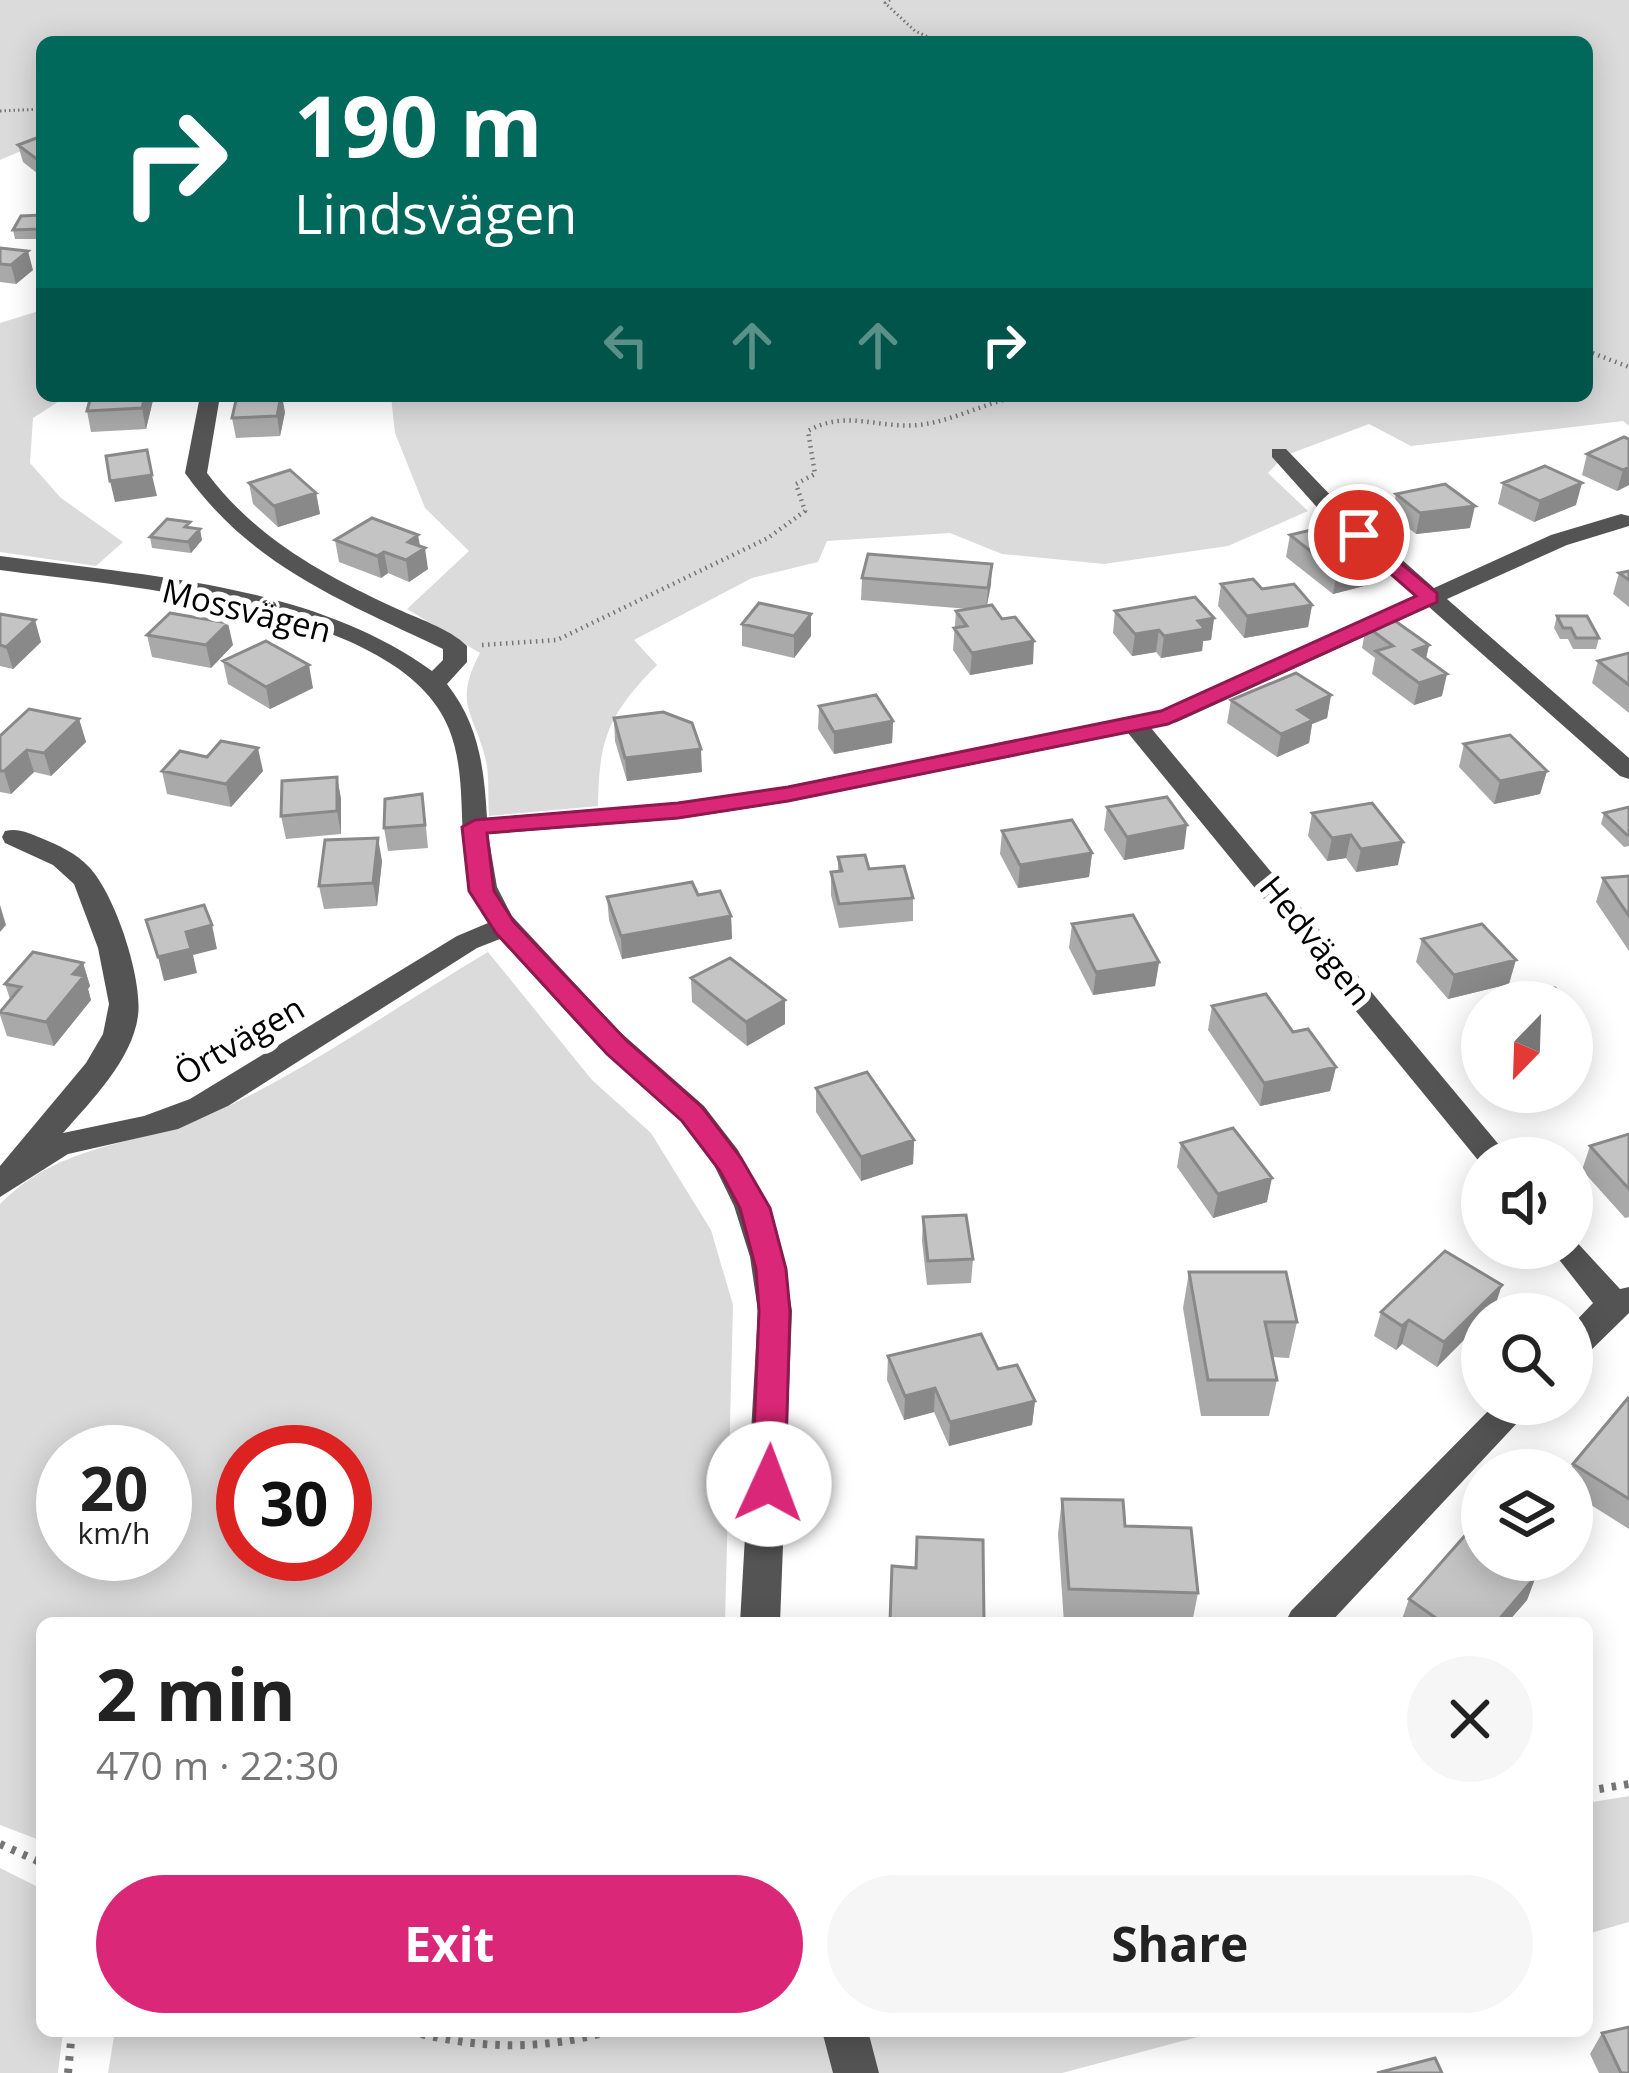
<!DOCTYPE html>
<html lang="en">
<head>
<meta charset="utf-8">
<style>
  body { margin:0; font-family:"Open Sans",sans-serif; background:#f6f6f6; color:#222; height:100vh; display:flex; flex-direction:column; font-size:45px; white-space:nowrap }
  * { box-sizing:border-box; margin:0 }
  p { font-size:39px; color:#767676 }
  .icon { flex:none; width:66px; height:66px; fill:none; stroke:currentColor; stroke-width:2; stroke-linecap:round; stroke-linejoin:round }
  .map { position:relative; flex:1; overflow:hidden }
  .drawer { position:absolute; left:36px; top:1617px; width:1557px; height:420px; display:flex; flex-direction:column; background:#fff; border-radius:18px; box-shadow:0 6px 30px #0003 }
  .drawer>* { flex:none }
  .banner { position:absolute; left:36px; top:36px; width:1557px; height:366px; border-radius:18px; box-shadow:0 6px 30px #0003; background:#00695c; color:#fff; overflow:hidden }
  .needle { width:78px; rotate:203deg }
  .fabs { position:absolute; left:1461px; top:981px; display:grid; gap:24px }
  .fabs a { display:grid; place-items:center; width:132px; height:132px; border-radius:50%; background:#fff; box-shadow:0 6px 30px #0003; font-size:60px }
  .speed { position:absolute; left:36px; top:1425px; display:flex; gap:24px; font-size:60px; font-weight:700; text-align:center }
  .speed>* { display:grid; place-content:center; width:156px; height:156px; border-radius:50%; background:#fff; box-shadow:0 6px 30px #0003; line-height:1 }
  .speed small { font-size:30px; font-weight:400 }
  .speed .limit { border:18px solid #d22; background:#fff; color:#111 }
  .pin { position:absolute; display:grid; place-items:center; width:102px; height:102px; color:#fff; margin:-51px; border:6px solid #fff; border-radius:50%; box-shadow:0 3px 12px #0007 }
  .me { position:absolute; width:132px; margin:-66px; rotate:2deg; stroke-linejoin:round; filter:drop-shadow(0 0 9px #0008) }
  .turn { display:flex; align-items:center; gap:42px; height:252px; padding:0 60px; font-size:54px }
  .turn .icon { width:156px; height:156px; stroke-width:2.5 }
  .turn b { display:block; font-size:84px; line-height:102px }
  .lanes { display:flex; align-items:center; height:114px; padding:0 60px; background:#0003; justify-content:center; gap:60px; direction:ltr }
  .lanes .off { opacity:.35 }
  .round { display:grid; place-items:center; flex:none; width:126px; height:126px; border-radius:63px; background:#f6f6f6 }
  .overview { display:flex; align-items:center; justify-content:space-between; height:204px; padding:0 60px }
  h1 { font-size:72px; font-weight:700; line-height:90px }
  .primary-button { display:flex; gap:24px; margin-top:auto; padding:24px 60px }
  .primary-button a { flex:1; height:138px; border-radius:72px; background:#db2777; color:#fff; font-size:48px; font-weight:700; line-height:138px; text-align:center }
  .primary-button a+a { background:#f6f6f6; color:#222 }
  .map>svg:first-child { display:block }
  .green { fill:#dbdbdb; fill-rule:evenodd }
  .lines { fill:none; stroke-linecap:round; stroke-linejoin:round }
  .path-far2 { stroke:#767676; stroke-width:3; stroke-dasharray:1.5 3; stroke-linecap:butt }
  .path-far1 { stroke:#767676; stroke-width:4.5; stroke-dasharray:1.5 4.5; stroke-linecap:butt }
  .path { stroke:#767676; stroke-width:8; stroke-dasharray:4.5 8; stroke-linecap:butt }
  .minor { fill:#545454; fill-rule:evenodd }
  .wall { fill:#a9a9a9 }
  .shaded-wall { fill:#898989 }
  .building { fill:#c4c4c4; stroke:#898989; stroke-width:3 }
  .route { fill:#db2777; stroke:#8e194d; stroke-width:3 }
  .labels { text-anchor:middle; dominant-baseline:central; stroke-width:12; stroke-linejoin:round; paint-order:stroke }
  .street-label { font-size:33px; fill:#000; stroke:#fff }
</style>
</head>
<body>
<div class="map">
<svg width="1629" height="2073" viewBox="0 0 1629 2073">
  <rect width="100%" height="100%" fill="#fff"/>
  <!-- green -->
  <path class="green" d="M0 0H1629V426L1623 421 1411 446 1369 424 1284 456 1268 473 1308 511 1228 546 1104 564 1002 554 950 533 827 541 818 562 752 578 634 640 657 665C608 715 599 738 598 806L489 816C488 800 489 782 487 766 477 714 451 707 480 653L407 609 469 551 425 508 395 433 391 396H1587V42H42V142L0 160Z
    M42 310V396H67L33 418 30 463 61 498 123 542 96 566 0 552V323Z
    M488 952 592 1080 651 1133 711 1230 733 1305 725 1623H42V1841L0 1825V1204C63 1141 133 1148 209 1115 304 1073 398 1005 488 952ZM63 1452H165V1554H63ZM243 1452H345V1554H243Z
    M1629 1796V1922L1587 1934V1803Z
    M0 1868 42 1889V2031H63L58 2073H0Z
    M115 2031H1220L1062 2073H108Z"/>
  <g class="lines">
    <!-- path-far2 -->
    <path class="path-far2" d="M890 0 885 3 915 31 939 42
      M0 111 42 109"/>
    <!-- path-far1 -->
    <path class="path-far1" d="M1587 351 1629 367
      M482 645 557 640 768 538 805 511 796 484 815 474 808 431C846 409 879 429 919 425 953 421 985 403 1019 396"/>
    <!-- path -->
    <path class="path" d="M1587 1791 1629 1784
      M0 1844 42 1863
      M409 2031C478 2049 541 2051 610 2031
      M68 2073 72 2031"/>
    <!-- minor -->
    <path class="minor" d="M200 396H220L207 473C256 538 320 573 393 607 416 618 449 628 467 646V662L447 684C479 725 484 767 487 818L678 803 788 786 1161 711 1416 596 1323 514 1272 457V449H1286L1339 504 1434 588 1551 535 1621 514 1629 516V526L1567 545 1447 599 1629 758V779L1620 776 1429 607 1177 722 1151 728 1510 1158H1482V1165L1128 733 788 802 678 819 488 834 497 887 512 916 620 1032 704 1106 738 1150 767 1206 783 1257 792 1311 780 1623H740L758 1311 750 1257 734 1206 714 1165 682 1122 598 1046 500 939 477 948 228 1106 178 1129 68 1154 0 1197V1166L86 1063 103 1034 109 1004 98 948 74 884 53 865 5 843 2 837 5 831C19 828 28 833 41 838 58 845 76 853 89 867 115 894 143 979 138 1016 132 1060 91 1101 63 1133L144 1116 190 1099 457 936 488 923C447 863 474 792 449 729 401 605 115 586 0 570V556C144 576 310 583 432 671L443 660V649C343 601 252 567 185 473Z
      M1572 1237 1620 1289 1629 1287V1313L1584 1357 1572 1360V1325L1593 1303 1550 1248H1572Z
      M1495 1404H1535L1330 1623H1285L1291 1611Z
      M822 2031H868L879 2073H833Z"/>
  </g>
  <!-- wall -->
  <path class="wall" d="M42 136V177L23 162 18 145Z
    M42 215 41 239H15L13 230Z
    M0 248 33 270 16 284 0 282Z
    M91 396H154L146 429 91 432 87 411Z
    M285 412 280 436 236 438 232 418Z
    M1629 439V485L1617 491 1582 475 1587 454Z
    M249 483 316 493 320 514 278 527 253 504Z
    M1503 483 1576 505 1534 522 1498 504Z
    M1396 494 1470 528 1416 534 1392 515Z
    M191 528 202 540 191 553 152 548 150 537Z
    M1290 535 1352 548 1372 563 1368 585 1333 594 1286 557Z
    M335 540 420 546 428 569 409 582 388 573 381 578 339 562Z
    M992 564 987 605 1033 664 970 675 953 650 956 611 968 609 861 600 862 578Z
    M1629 571V607L1613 594 1619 573Z
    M1221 584 1262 589 1312 605 1308 627 1244 638 1218 606Z
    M1115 611 1214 618 1211 640 1203 641 1202 651 1161 658 1156 652 1132 656 1113 633Z
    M0 614 41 642 13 669 0 666Z
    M1557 616 1599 638 1596 649H1573L1568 639H1560L1554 628Z
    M742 624 811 636 794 658 742 646Z
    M1366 626 1429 645 1426 658 1442 696 1414 705 1372 674 1375 658 1362 648Z
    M147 635 233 645 211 668 152 657Z
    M1629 653V713L1592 683 1598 661Z
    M223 661 313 688 270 709 228 684Z
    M1331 695 1327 718 1312 724 1309 743 1277 757 1227 723 1231 700Z
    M819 706 893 721 892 743 834 754 818 729Z
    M614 718 702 772 627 781 615 741Z
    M79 719 86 742 51 776 34 772 11 794 0 792V736Z
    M1464 744 1547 771 1540 794 1494 804 1459 767Z
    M162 771H263L231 807 167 794Z
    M337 777 341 799V834L286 839 281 816Z
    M1372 803 1398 865 1356 872 1346 858 1327 861 1308 836 1312 813Z
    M1107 807 1184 849 1124 860 1104 830Z
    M1629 807V846L1624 847 1601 824 1604 813Z
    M425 817 428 848 388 851 384 828Z
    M1002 831 1092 853 1089 877 1018 888 1000 854Z
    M838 857 869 869 913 898V921L839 928 831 895V872H838Z
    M382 861 377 906 324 909 319 886Z
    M1629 876V951L1596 902 1603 878Z
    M698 895 731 916 732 939 622 959 609 920 607 897Z
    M1072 924 1159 962 1155 986 1093 995 1069 948Z
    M1422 939 1509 984 1448 999 1416 962Z
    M83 963 90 986 88 989 91 1000 54 1046 7 1036 0 1015V1011L10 999 5 984Z
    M691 978 785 1024 747 1046 692 1002Z
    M1480 1005H1482V1039L1474 1029Z
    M1212 1006 1336 1067 1330 1091 1260 1106 1208 1030Z
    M816 1088 914 1140 913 1164 861 1181 816 1112Z
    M1629 1134V1217L1625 1218 1582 1170 1590 1146Z
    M1181 1143 1267 1202 1213 1218 1177 1167Z
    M923 1217 973 1259 971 1283 927 1285 922 1241Z
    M1189 1272 1297 1322 1289 1358 1272 1357 1277 1380 1269 1416H1201L1183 1308Z
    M1494 1309 1437 1367 1402 1344 1396 1350 1374 1336 1381 1312Z
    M888 1356 998 1369 1035 1401 1032 1425 949 1446 934 1412 904 1420 887 1380Z
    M1629 1399V1529L1572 1493 1570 1470 1573 1464Z
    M1062 1499 1125 1526 1198 1593 1192 1623H1064L1058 1534Z
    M1536 1576 1527 1600 1507 1623 1401 1622 1409 1599Z
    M1602 2033 1629 2073H1599L1590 2054Z"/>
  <!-- shaded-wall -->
  <path class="shaded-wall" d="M28 251 33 270 16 284 11 265Z
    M145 396H154L146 429 142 408Z
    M281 396H282L285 412 280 436 277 416Z
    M1629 467V485L1617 491 1623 470Z
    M152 475 157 496 115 502 110 481Z
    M1582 483 1576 505 1534 522 1540 501Z
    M316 493 320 514 278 527 274 506Z
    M1475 506 1470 528 1416 534 1420 513Z
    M200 529 202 540 191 553 188 542Z
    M418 535 421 551 425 548 428 569 409 582 406 560 408 542Z
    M384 552 388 573 381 578 377 556Z
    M1372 563 1368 585 1333 594 1337 572Z
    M992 564 991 585 986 610 988 588Z
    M1312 605 1308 627 1244 638 1247 616Z
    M811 614V636L794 658V636Z
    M1214 618 1211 640 1203 641 1202 651 1161 658 1164 636 1198 621Z
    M35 620 41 642 13 669 6 647Z
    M228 623 233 645 211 668 206 645Z
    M1159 630 1156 652 1132 656 1135 634Z
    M1034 641 1033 664 970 675 972 653Z
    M1429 645 1424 667 1414 650Z
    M309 665 313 688 270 709 266 687Z
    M1447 674 1442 696 1414 705 1419 683Z
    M1331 695 1327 718 1312 724 1309 743 1277 757 1281 734 1298 710Z
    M79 719 86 742 51 776 44 753Z
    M893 721 892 743 834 754V732Z
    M258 748 263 771 231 807 226 784Z
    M701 749 702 772 627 781 625 758Z
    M27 750 34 772 11 794 4 771Z
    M1547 771 1540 794 1494 804 1500 781Z
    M337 777 341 799V834L337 811Z
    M1187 825 1184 849 1124 860 1127 837Z
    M1351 835 1346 858 1327 861 1332 838Z
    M378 838 382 861 377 906 373 883Z
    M1403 842 1398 865 1356 872 1361 849Z
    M1092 853 1089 877 1018 888 1020 865Z
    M0 905 6 925 0 932Z
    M731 916 732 939 622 959 621 936Z
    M212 925 217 949 193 955 197 973 164 981 158 957 186 932Z
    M1516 960 1509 984 1448 999 1454 975Z
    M1159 962 1155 986 1093 995 1096 972Z
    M83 963 90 986 88 989 91 1000 54 1046 46 1022 73 974Z
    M785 1000V1024L747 1046 746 1022Z
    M1579 1013 1572 1034V1015Z
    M1586 1046 1579 1070 1572 1071V1049Z
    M1336 1067 1330 1091 1260 1106 1264 1083Z
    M914 1140 913 1164 861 1181V1157Z
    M1272 1178 1267 1202 1213 1218 1218 1194Z
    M1502 1285 1494 1309 1490 1314H1482V1322L1437 1367 1444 1342Z
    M1409 1320 1402 1344 1396 1350 1402 1326Z
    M935 1388 934 1412 904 1420 905 1396Z
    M1035 1401 1032 1425 949 1446 950 1422Z
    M1536 1576 1527 1600 1507 1623H1496Z"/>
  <!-- building -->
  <path class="building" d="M42 136V163L18 145Z
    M42 215V223L39 229 13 230 21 216Z
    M0 248 28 251 11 265 0 264Z
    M91 396H145L142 408 87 411Z
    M237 396H281L277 416 232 418Z
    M1624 437 1629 439V467L1623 470 1587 454Z
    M147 450 152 475 110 481 106 456Z
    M1545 466 1582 483 1540 501 1503 483Z
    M290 470 316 493 274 506 249 483Z
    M1445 484 1475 506 1420 513 1396 494Z
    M372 518 418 535 408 542 425 548 406 560 384 552 377 556 335 540Z
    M167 519 190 522 185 527 200 529 188 542 150 537Z
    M1336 524 1354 537 1342 540 1372 563 1337 572 1290 535Z
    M868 554 992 564 988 588 862 578Z
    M1629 571V580L1619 573Z
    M1253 579 1262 589 1294 584 1312 605 1247 616 1221 584Z
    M1195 597 1214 618 1198 621 1205 629 1164 636 1159 630 1135 634 1115 611Z
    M759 603 811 614 794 636 742 624Z
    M992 605 1002 619 1015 617 1034 641 972 653 954 628 967 626 956 611Z
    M170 613 228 623 206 645 147 635Z
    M0 614 35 620 6 647 0 645Z
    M1557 616H1587L1599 638H1576L1571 628H1563Z
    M1391 618 1429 645 1414 650 1447 674 1419 683 1376 651 1393 646 1366 626Z
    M266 641 309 665 266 687 223 661Z
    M1629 653V685L1598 661Z
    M1296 673 1331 695 1298 710 1313 720 1281 734 1231 700Z
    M876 695 893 721 834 732 819 706Z
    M29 709 79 719 44 753 27 750 4 771H0V736Z
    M663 712 692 723 701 749 625 758 614 718Z
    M1510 735 1547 771 1500 781 1464 744Z
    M221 741 258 748 226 784 162 771 180 751 207 757Z
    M337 777V811L281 816 282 781Z
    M422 794 425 825 384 828 385 799Z
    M1167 797 1187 825 1127 837 1107 807Z
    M1372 803 1403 842 1361 849 1351 835 1332 838 1312 813Z
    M1629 807V835H1627L1604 813Z
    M1072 820 1092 853 1020 865 1002 831Z
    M378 838 373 883 319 886 325 840Z
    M865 855 869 869 904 866 913 898 839 904 831 872 842 871 838 857Z
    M1629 876V916L1603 878Z
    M692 882 698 895 720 891 731 916 621 936 607 897Z
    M204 905 212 925 186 932 191 949 158 957 146 920Z
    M1133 915 1159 962 1096 972 1072 924Z
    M1482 924 1516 960 1454 975 1422 939Z
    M33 952 83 963 73 974 84 976 46 1022 0 1012 21 987 5 984Z
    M730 958 785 1000 746 1022 691 978Z
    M1555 988 1568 1002H1494Z
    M1266 994 1293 1032 1308 1029 1336 1067 1264 1083 1212 1006Z
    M1572 1029 1586 1046 1572 1049Z
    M867 1072 914 1140 861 1157 816 1088Z
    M1233 1128 1272 1178 1218 1194 1181 1143Z
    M1629 1134V1189L1590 1146Z
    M966 1215 973 1259 928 1261 923 1217Z
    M1445 1251 1502 1285 1444 1342 1409 1320 1402 1326 1381 1312Z
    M1189 1272H1286L1297 1322H1265L1277 1380H1208Z
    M981 1334 998 1369 1017 1365 1035 1401 950 1422 935 1388 905 1396 888 1356Z
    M1628 1398 1629 1399V1499L1573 1464Z
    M1062 1499 1123 1500 1125 1526 1191 1528 1198 1593 1069 1589Z
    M1469 1531 1482 1540V1560H1511L1536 1576 1496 1623H1443L1409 1599Z
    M917 1537 983 1540 984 1623H908L890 1621 892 1566 916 1568Z
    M1629 2027V2073H1621L1602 2033Z
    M1435 2058 1442 2073H1377Z"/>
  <!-- route -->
  <path class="route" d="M1359 529 1437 593V602L1168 724 788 801 678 818 487 833 494 891 514 922 627 1041 702 1107 741 1158 770 1208 786 1269 790 1311 785 1484 780 1493 769 1497 757 1493 752 1484 759 1311 756 1269 740 1208 720 1171 682 1121 607 1054 496 933 469 891 462 827 475 820 678 803 788 787 1161 711 1416 596 1352 540 1349 535Z"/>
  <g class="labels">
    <!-- street labels -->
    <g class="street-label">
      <text transform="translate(247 610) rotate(14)">Mossvägen</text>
      <text transform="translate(1316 940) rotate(51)">Hedvägen</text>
      <text transform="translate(239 1040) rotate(-30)">Örtvägen</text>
    </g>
  </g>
</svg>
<div class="fabs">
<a><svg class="needle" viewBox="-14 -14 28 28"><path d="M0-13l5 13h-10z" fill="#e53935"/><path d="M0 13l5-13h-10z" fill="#767676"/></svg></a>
<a><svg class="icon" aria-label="sound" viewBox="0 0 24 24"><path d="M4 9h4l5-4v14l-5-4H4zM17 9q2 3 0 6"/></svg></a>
<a><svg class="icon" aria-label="search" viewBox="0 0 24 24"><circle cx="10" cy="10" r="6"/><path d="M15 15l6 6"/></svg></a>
<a><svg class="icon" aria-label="layers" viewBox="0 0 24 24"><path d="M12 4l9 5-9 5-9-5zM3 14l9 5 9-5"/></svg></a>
</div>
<div class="speed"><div>20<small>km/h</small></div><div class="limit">30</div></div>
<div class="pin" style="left:1359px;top:535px;background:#d93025"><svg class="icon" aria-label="arrive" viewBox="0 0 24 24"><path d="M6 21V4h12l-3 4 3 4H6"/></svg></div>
<svg class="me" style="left:769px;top:1484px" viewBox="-20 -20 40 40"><circle r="19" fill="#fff"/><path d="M0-13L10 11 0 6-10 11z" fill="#db2777"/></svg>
<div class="banner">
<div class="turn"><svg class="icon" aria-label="right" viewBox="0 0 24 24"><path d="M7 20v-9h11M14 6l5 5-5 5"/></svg><div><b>190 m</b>Lindsvägen</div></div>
<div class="lanes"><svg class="icon off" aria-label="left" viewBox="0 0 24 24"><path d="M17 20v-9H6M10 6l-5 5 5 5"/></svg><svg class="icon off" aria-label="ahead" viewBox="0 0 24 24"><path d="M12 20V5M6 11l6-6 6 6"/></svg><svg class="icon off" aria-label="ahead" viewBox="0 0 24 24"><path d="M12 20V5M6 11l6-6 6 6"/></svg><svg class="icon" aria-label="right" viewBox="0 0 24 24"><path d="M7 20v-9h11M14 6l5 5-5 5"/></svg></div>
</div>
<section class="drawer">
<div class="overview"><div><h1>2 min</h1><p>470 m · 22:30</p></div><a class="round"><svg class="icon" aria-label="close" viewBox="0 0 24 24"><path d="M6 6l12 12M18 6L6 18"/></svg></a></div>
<div class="primary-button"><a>Exit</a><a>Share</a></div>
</section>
</div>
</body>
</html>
